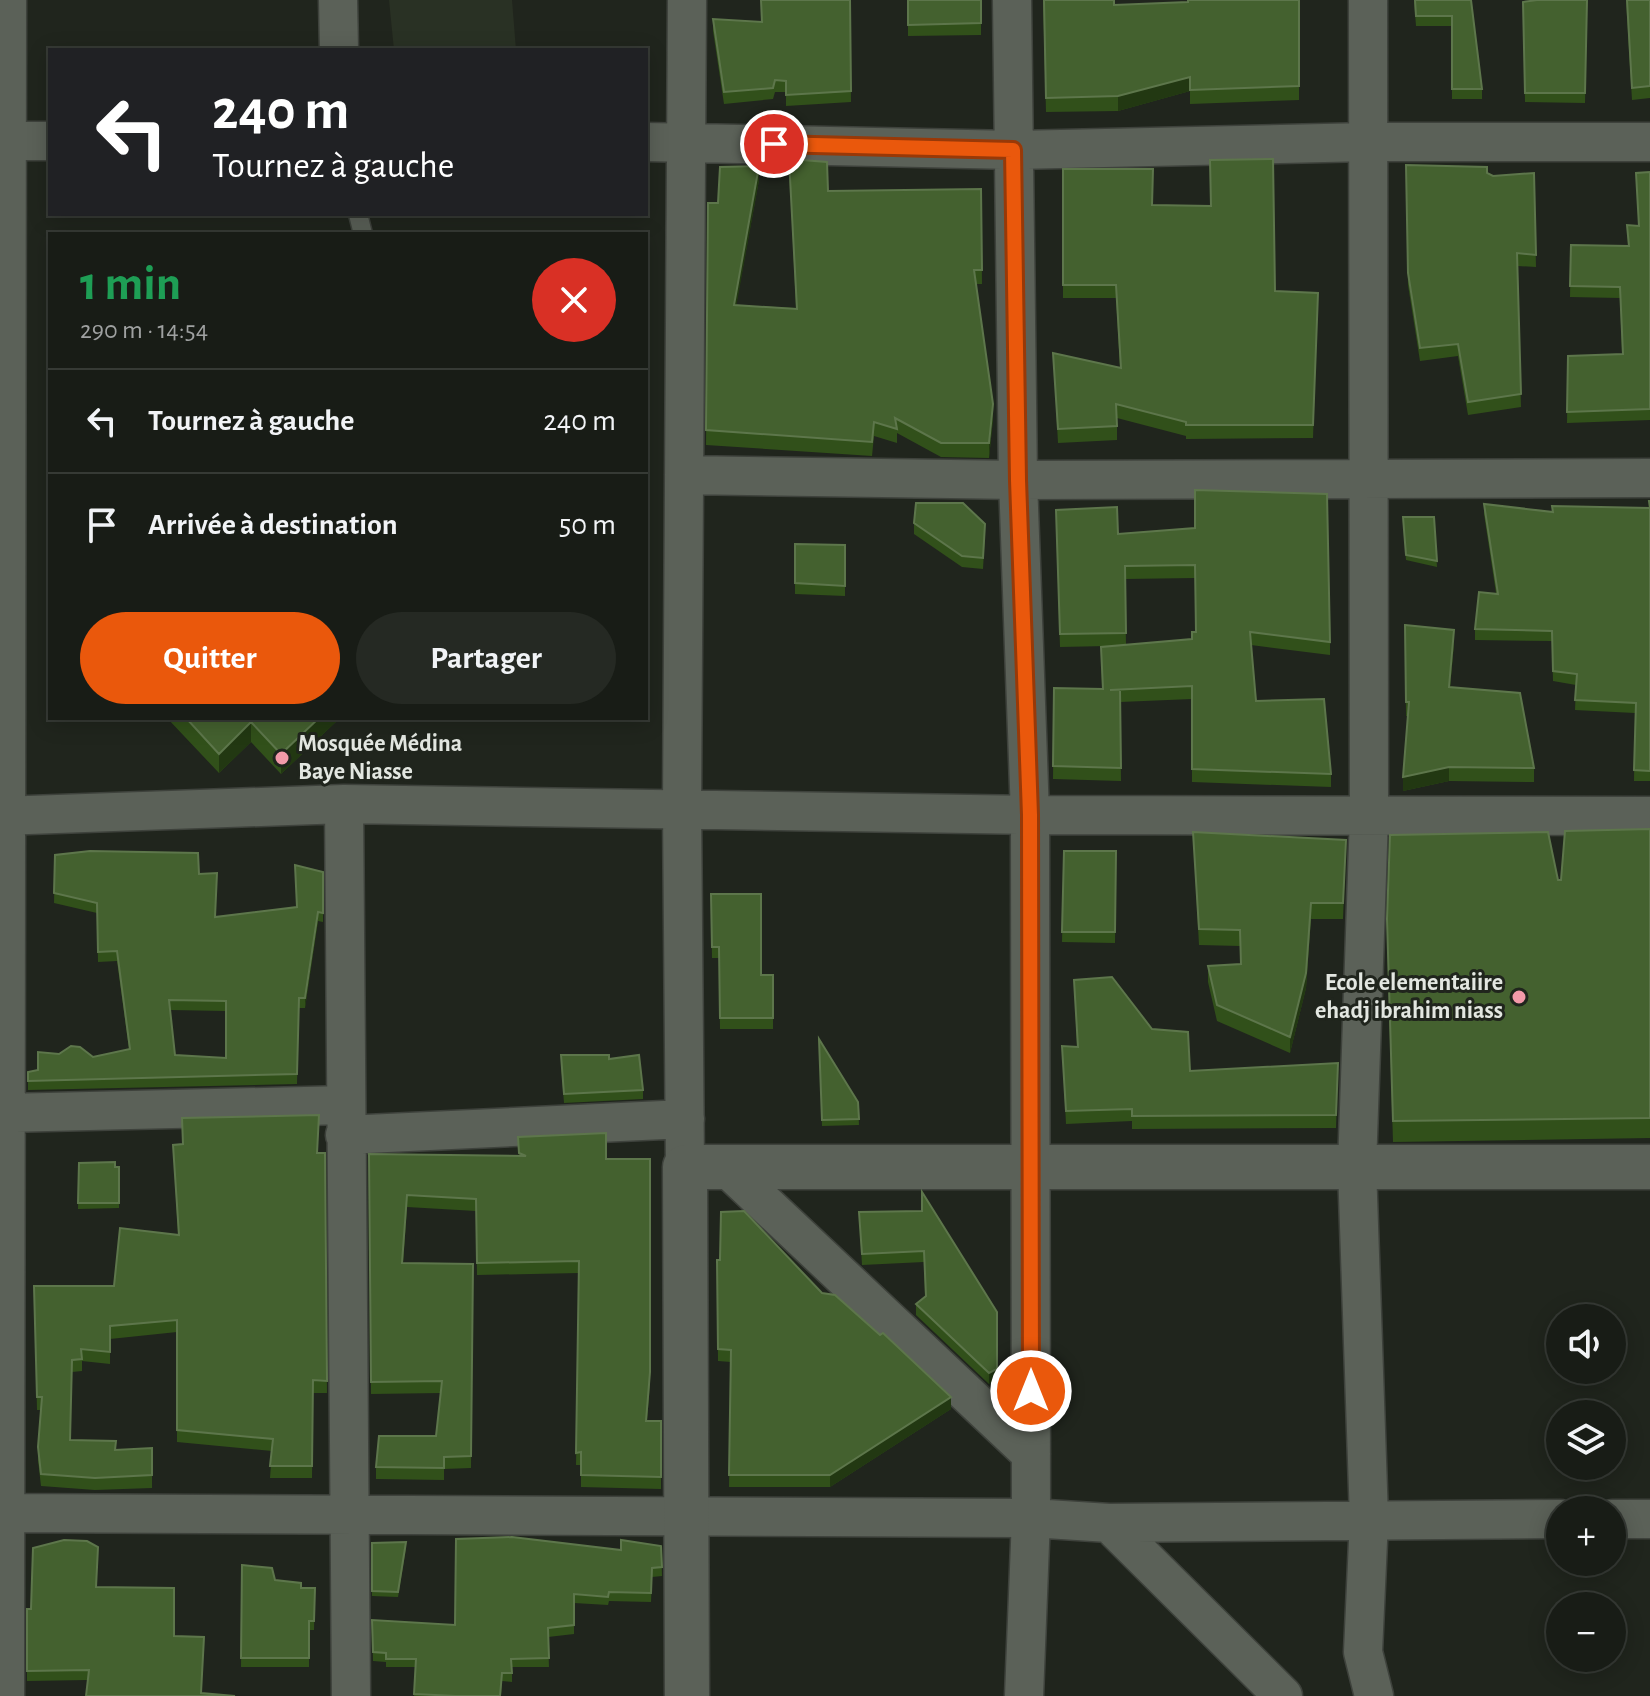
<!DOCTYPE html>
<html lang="fr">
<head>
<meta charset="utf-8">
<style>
  body { margin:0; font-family:"Alegreya Sans",sans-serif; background:#252923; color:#f1f3f6; height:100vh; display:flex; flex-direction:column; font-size:30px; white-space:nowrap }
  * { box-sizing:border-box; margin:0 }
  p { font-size:26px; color:#9fa1a1 }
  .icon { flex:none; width:44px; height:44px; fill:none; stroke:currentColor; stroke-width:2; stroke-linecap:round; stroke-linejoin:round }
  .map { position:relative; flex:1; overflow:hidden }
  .side { position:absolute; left:48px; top:232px; width:600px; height:488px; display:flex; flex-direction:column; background:#181c16; border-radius:0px; box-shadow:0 4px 20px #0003,0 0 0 2px #363a35 }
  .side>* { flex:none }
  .banner { position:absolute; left:48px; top:48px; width:600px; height:168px; border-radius:0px; box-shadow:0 4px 20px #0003,0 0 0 2px #363a35; background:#202124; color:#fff; overflow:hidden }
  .tools { position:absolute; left:1546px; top:1304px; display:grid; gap:16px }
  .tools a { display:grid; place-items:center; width:80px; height:80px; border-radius:50%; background:#181c16; box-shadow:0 4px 20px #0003,0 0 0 2px #363a35; font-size:40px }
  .pin { position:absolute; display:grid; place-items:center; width:68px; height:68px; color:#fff; margin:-34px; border:4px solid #fff; border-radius:50%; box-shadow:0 2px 8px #0007 }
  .me { position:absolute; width:88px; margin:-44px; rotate:0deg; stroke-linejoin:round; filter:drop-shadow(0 0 6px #0008) }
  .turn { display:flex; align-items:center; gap:28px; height:168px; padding:0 32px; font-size:36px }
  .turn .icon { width:104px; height:104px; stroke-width:2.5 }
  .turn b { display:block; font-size:56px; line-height:68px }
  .round { display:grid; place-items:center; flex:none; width:84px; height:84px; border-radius:42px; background:#252923 }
  .overview { display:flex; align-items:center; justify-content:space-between; height:136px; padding:0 32px }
  h1 { font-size:48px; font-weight:700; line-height:60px; color:#1e9e55 }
  .primary-button { display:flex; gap:16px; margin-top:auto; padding:16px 32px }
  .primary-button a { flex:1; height:92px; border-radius:48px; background:#ea580c; color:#fff; font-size:32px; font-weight:700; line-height:92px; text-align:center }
  .primary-button a+a { background:#252923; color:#f1f3f6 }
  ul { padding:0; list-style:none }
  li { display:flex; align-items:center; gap:24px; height:104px; padding:0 32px; border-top:2px solid #363a35 }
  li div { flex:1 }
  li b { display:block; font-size:30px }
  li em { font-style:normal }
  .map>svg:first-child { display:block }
  .built { fill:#293124 }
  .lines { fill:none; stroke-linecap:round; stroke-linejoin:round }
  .service-casing { stroke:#3e423c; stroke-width:21 }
  .minor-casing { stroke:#3e423c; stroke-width:41 }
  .tertiary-casing { stroke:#3e423c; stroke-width:47 }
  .service { stroke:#5b6158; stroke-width:18 }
  .minor { stroke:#5b6158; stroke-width:38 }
  .tertiary { stroke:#5b6158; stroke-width:44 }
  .wall { fill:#31501a; fill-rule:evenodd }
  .shaded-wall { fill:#223812 }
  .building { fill:#44612f; stroke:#5d764b; stroke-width:2; fill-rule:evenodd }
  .route-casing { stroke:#983908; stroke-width:20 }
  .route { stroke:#ea580c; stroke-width:14 }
  .poi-dot { fill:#f39aa9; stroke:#20251d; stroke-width:3 }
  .labels { text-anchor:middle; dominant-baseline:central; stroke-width:6; stroke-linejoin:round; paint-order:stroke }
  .poi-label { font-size:24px; font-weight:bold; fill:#e3e7e1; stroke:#20251d; text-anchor:start }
</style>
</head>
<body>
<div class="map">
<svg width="1650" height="1696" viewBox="0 0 1650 1696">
  <rect width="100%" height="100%" fill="#20251d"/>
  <!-- built -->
  <path class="built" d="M389 0H512L516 50H394Z"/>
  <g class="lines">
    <defs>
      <path id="service" d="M358 214 363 234"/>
      <path id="minor" d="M338 0 339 50
        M1012 0 1018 480 1030 815 1031 1518 1024 1696
        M1368 0 1369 816 1357 1167 1369 1519 1363 1652 1374 1696
        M0 141H50
        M646 142 1013 150 1368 142H1650
        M684 475 1018 480 1650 478
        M344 804 351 1696
        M0 816 344 804 1030 815 1650 816
        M6 1113 346 1105
        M345 1135 685 1119
        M724 1165 1031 1454
        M685 1167 682 808 687 0
        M0 1513 1031 1518 1109 1523 1560 1519
        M1612 1519H1650
        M1109 1523 1283 1696
        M5 1696 7 0"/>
      <path id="tertiary" d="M687 1696 685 1167H1650"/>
    </defs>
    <!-- service casing -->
    <use href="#service" class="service-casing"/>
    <!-- minor casing -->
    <use href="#minor" class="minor-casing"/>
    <!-- tertiary casing -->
    <use href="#tertiary" class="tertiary-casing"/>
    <!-- service -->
    <use href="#service" class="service"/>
    <!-- minor -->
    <use href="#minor" class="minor"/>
    <!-- tertiary -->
    <use href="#tertiary" class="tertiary"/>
  </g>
  <!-- wall -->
  <path class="wall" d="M850 0 851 102 786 106V92H775L773 99 724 104 713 31V19L762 22Z
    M908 0H981V35L908 36Z
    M1043 0 1114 5 1299 0V100L1190 104V91L1118 111 1046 112Z
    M1414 0H1471L1482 89V99H1452V26H1416Z
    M1587 0 1585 103 1525 102 1523 2Z
    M1626 0H1650V98L1632 100Z
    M789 159 828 191 981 189 982 284H976L993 419 989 458 941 457 897 433V443L874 436 872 456 706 445 708 203H718L759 180 736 305 796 308Z
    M1406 165 1487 173 1493 176 1534 173 1536 267 1517 266 1521 407 1468 415 1458 356 1420 361 1408 285Z
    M1063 169 1152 205 1275 291 1318 293 1313 438 1186 439V436L1117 418V440L1058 443 1053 353 1120 368 1116 298H1063Z
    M1650 172V420L1567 423 1568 356 1622 354 1620 298 1570 297 1571 245 1628 246 1627 225 1639 226Z
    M1649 501H1650V781H1634L1635 713 1575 710 1576 685 1553 681 1552 641 1475 640V629L1496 593 1484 514V504L1553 512 1649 508Z
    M1403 517H1434L1437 567 1406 560Z
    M914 523 985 534 983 569 962 567 914 534Z
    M1056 523 1118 534 1195 528 1330 642V655L1251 645 1256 701 1331 774V787L1192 782V699L1120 702 1121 781 1053 779 1054 688 1102 689 1101 647 1108 646 1060 647ZM1195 578 1196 632 1192 639 1126 645 1125 579Z
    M795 544 845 545V596L795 594Z
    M50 569V593L48 590V571Z
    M1405 625 1454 644 1450 687 1534 768V782L1449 781 1403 791 1408 716H1406Z
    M167 718H340L281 774 251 742 219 773Z
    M1650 829V1138L1393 1142 1387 940 1561 880Z
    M1193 832 1346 840 1343 919H1311L1306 988 1290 1053 1217 1021 1208 982V966L1240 964V946L1199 945Z
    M1064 851H1116L1115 943 1062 942Z
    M55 855 199 874 215 917 296 907 323 872V922L318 921 305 1008H299L297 1084 28 1090V1072L129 1049 117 961 98 962 97 913 54 903ZM170 1010 226 1011V1058L175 1055Z
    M711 894 761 975H773V1029H720L719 958H712Z
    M1074 980 1152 1029 1190 1071 1338 1063 1336 1128 1132 1129V1121L1066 1124 1062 1046 1077 1047Z
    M819 1039 858 1102 859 1125 822 1126Z
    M561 1064 643 1090V1099L564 1103Z
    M518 1137 606 1159 650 1384 647 1421H661V1489L581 1487V1465H576L579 1273 477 1275 476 1211 407 1207 403 1263 473 1264 471 1468 444 1469V1480L376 1479V1467L436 1436 441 1393 371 1394 369 1154 519 1156Z
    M173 1145 325 1153 327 1393H313L312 1478H270L272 1451 177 1442V1332L110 1339V1364L82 1361V1371L72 1372 70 1440 116 1450 152 1448V1488L95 1490 41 1486 38 1460 41 1410H37L34 1286H114L178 1235Z
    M79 1163 119 1167V1208L78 1209Z
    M922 1211 997 1312V1379L989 1384 916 1315V1304L925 1296 924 1262 862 1265 859 1212Z
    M717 1260 822 1293 951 1409 830 1487H729L731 1362 718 1361Z
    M372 1543 406 1548 398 1597 372 1596Z
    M661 1546 662 1576 652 1577 651 1602 609 1601 608 1605 574 1603V1634L548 1637 549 1667H512V1682L502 1681 501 1696H414L415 1667H386V1662L373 1661 372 1620 455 1625 621 1550Z
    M98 1547 88 1680 27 1681V1609H31Z
    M242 1565 275 1580 301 1588H315L314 1630H309V1667H241Z"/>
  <!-- shaded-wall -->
  <path class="shaded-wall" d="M1190 77V91L1118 111V96Z
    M759 166V180L734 319V305Z
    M993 404V419L989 458V443Z
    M1454 630V644L1449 701V687Z
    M319 718H340L281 774V754Z
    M251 722V742L219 773V754Z
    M1449 767V781L1403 791V777Z
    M1311 903 1306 988 1290 1053V1037Z
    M318 912V921L305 1008V998Z
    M407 1195V1207L402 1275V1263Z
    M997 1369V1379L989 1384V1373Z
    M951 1397V1409L830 1487V1475Z"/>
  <!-- building -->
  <path class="building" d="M761 0H850L851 91 786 95V81L775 80 773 88 724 92 713 19 762 22Z
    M908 0H981V23L908 25Z
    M1044 0H1114V5L1188 2V0H1299V86L1190 90V77L1118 96 1046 98Z
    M1415 0H1471L1482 89H1452V16H1416Z
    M1537 0H1587L1585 93H1525L1523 2Z
    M1627 0H1650V86L1632 88Z
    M789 159 827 162 828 191 981 189 982 270H974L993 404 989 443H941L895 418 897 429 874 422 872 442 706 430 708 203H718L720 167 759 166 734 305 797 309Z
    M1273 159 1275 291 1318 293 1313 425H1186V422L1116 404 1117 426 1058 429 1053 353 1121 368 1116 285H1063V169H1153L1152 205 1211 206 1210 160Z
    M1406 165 1487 167V173L1493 176 1534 173 1536 255 1517 253 1521 394 1468 402 1458 344 1420 348 1408 273Z
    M1650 172V409L1567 412 1568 356 1623 354 1620 287 1570 286 1571 245 1629 246 1627 225 1639 226 1636 173Z
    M1195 490 1327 494 1330 642 1250 632 1256 701 1324 699 1331 774 1192 769V686L1110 690H1120L1121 768 1053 766 1054 688 1103 689 1101 647 1192 639V632H1196L1195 565 1125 566 1126 633 1060 634 1056 510 1117 507 1118 534 1195 528Z
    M1649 501H1650V771L1634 770 1636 703 1575 700 1577 674 1553 671 1552 631 1475 629 1479 592 1498 594 1484 504 1553 512 1552 506 1650 508Z
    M916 503H963L985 524 983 558 962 556 914 523Z
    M1403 517H1434L1437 561 1406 555Z
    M795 544 845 545V586L795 583Z
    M1405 625 1454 630 1449 687 1520 693 1534 768 1449 767 1403 777 1409 702H1406Z
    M186 718H319L281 754 251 722 219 754Z
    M1650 829V1118L1393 1121 1387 919 1390 835 1548 832 1558 880H1561L1565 831Z
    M1193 832 1346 840 1343 903H1311L1306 973 1290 1037 1217 1005 1208 966 1241 964 1240 930 1199 929Z
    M90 851 198 853 199 874 217 873 215 917 297 907 295 865 323 872V913L318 912 305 998H299L297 1074 28 1081V1072L38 1070V1052L59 1054 71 1046 80 1047 93 1057 130 1049 117 951 98 952 97 903 54 893 55 855ZM169 1000 226 1001V1058L175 1055Z
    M1064 851H1116L1115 932H1062Z
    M711 894H761V975H773V1018H720L719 947H712Z
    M1112 977 1152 1029 1188 1032 1190 1071 1338 1063 1336 1115 1132 1116V1109L1066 1111 1062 1046 1078 1047 1074 980Z
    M819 1039 858 1102 859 1119 822 1120Z
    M561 1055H609V1059L639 1055 643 1090 564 1094Z
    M319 1115 317 1153H325L327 1381 313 1380 312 1466H270L273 1439 177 1430V1320L110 1326V1352L81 1349 82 1359 72 1360 70 1440 116 1441 115 1450 152 1448V1475L95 1478 41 1474 38 1447 42 1397H37L34 1286H114L120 1228 179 1235 173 1145 183 1144 182 1118Z
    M606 1133V1159H650V1372L646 1421H661V1477L581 1475V1452L576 1453 579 1261 477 1263 476 1199 407 1195 402 1263 473 1264 471 1456 444 1457V1468L376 1467 379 1436H436L442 1381 371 1382 369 1154 526 1156 519 1153 518 1137Z
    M115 1162V1167H119V1203H78L79 1163Z
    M922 1192 997 1312V1369L989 1373 916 1304 926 1296 924 1251 862 1254 859 1212 922 1211Z
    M744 1211 822 1293 835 1295 880 1335 883 1333 951 1397 830 1475H729L731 1350 718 1349 717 1260H720L721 1212Z
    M512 1537 621 1550V1540L661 1546 662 1567 652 1568 651 1593 609 1592 608 1597 574 1594V1625L548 1628 549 1658 511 1659 512 1673H502L500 1696H456L414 1694 416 1659H386V1653L373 1652 372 1620 455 1625 456 1539Z
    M64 1540 87 1541 98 1547 96 1587 174 1588V1636L204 1637 201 1693 235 1696H86L89 1670 27 1671V1609H31L33 1548Z
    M406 1542 398 1592 372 1591V1543Z
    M242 1565 272 1568 275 1580 301 1583V1588H315L314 1621H309V1658H241Z"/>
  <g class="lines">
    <defs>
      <path id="route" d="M774 144 1013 150 1018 480 1030 815 1031 1391"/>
    </defs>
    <!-- route casing -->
    <use href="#route" class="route-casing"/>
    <!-- route -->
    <use href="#route" class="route"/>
  </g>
  <!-- markers -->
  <g class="poi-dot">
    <circle cx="282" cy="758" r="8"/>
    <circle cx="1519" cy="997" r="8"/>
  </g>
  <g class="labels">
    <!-- poi labels -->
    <g class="poi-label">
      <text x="298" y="744">Mosquée Médina<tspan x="298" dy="28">Baye Niasse</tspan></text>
      <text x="1503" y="983" text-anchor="end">Ecole elementaiire<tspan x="1503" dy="28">ehadj ibrahim niass</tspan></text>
    </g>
  </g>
</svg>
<div class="tools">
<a><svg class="icon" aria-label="sound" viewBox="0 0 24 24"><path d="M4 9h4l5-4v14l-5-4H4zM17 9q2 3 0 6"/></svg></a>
<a><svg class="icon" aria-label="layers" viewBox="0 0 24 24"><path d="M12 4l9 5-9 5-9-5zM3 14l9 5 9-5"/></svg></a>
<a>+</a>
<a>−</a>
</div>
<div class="pin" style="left:774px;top:144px;background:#d93025"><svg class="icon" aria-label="arrive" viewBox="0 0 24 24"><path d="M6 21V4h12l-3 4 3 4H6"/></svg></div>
<svg class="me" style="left:1031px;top:1391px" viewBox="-20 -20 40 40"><circle r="17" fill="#ea580c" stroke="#fff" stroke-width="3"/><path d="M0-11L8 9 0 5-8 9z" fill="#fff"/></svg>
<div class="banner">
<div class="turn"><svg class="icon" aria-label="left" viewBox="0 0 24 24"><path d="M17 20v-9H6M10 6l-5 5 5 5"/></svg><div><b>240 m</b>Tournez à gauche</div></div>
</div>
<section class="side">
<div class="overview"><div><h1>1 min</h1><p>290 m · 14:54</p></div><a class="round" style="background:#d93025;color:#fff"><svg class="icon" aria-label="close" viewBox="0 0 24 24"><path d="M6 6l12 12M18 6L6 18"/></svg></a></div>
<ul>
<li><svg class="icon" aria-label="left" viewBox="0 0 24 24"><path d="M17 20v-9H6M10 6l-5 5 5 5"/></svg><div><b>Tournez à gauche</b></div><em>240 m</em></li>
<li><svg class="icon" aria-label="arrive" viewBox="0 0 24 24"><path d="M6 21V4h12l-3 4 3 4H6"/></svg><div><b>Arrivée à destination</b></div><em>50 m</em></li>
</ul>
<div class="primary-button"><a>Quitter</a><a>Partager</a></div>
</section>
</div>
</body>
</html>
